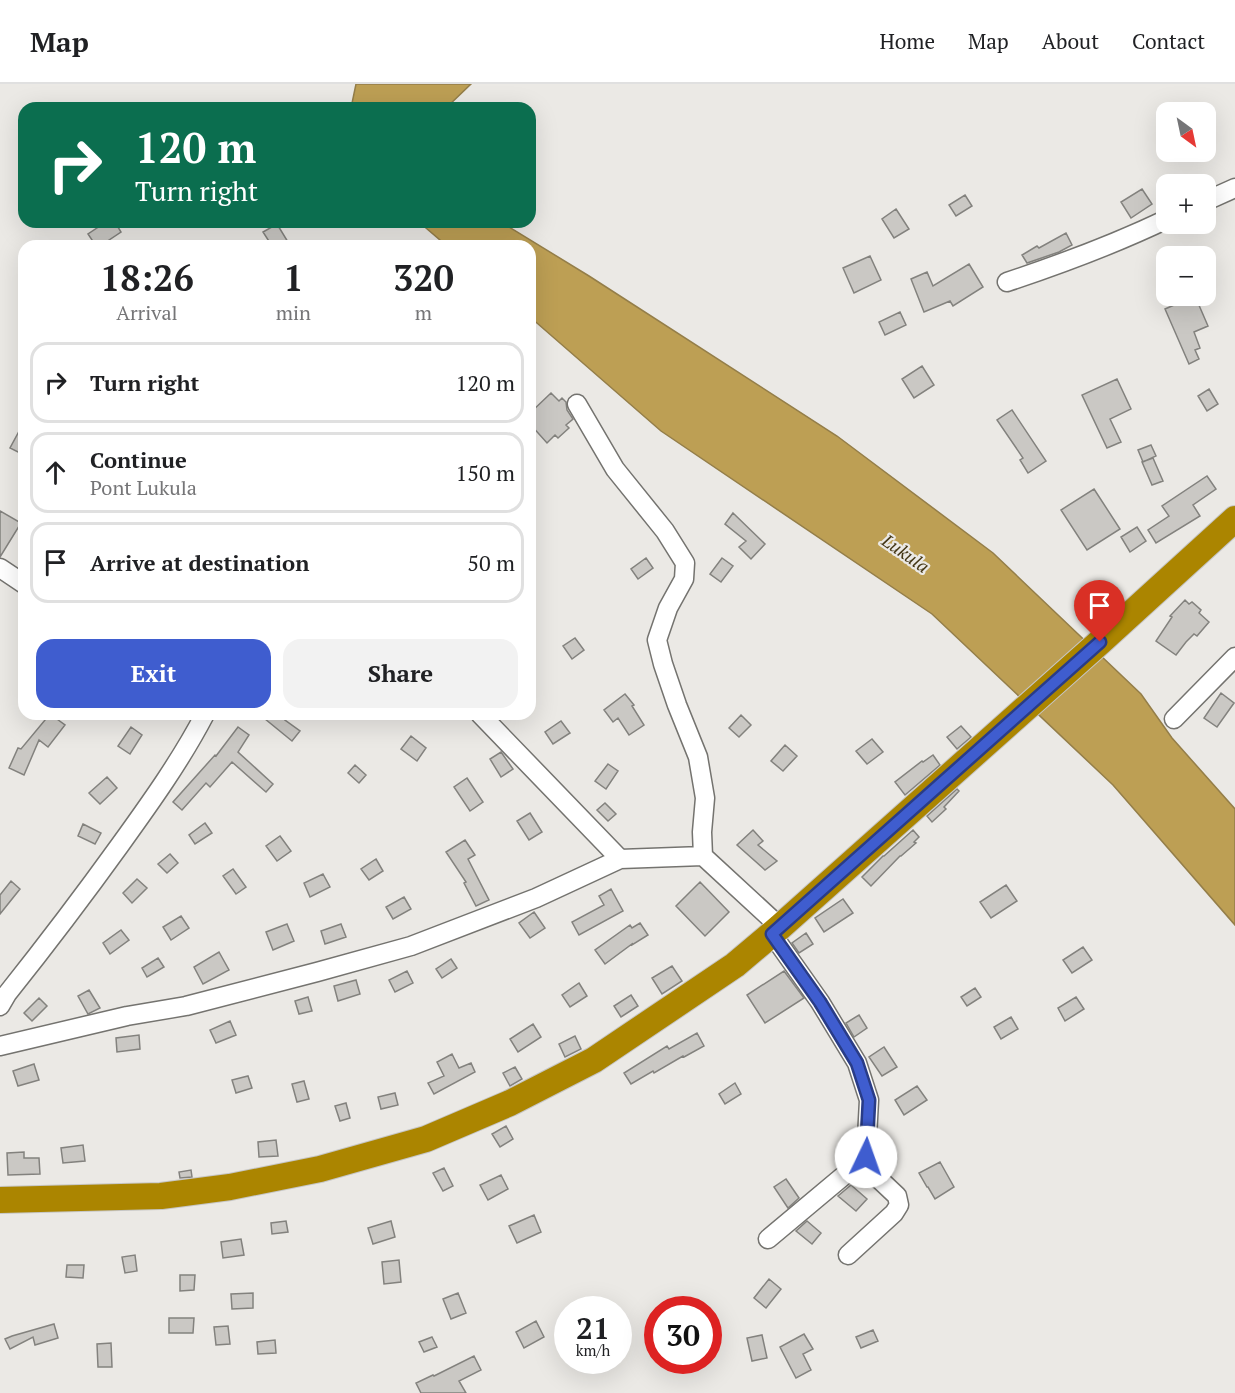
<!DOCTYPE html>
<html lang="en">
<head>
<meta charset="utf-8">
<style>
  body { margin:0; font-family:"PT Serif",serif; background:#f2f2f2; color:#202124; height:100vh; display:flex; flex-direction:column; font-size:22px; white-space:nowrap }
  * { box-sizing:border-box; margin:0 }
  p { font-size:20px; color:#757577 }
  .icon { flex:none; width:33px; height:33px; fill:none; stroke:currentColor; stroke-width:2; stroke-linecap:round; stroke-linejoin:round }
  .map { position:relative; flex:1; overflow:hidden }
  .side { position:absolute; left:18px; top:156px; width:518px; height:480px; display:flex; flex-direction:column; background:#fff; border-radius:18px; box-shadow:0 6px 24px #0002 }
  .side>* { flex:none }
  .banner { position:absolute; left:18px; top:18px; width:518px; height:126px; border-radius:18px; box-shadow:0 6px 24px #0002; background:#0b6e4f; color:#fff; overflow:hidden }
  .needle { width:39px; rotate:147deg }
  .buttons { position:absolute; left:1156px; top:18px; display:grid; gap:12px }
  .buttons a { display:grid; place-items:center; width:60px; height:60px; border-radius:12px; background:#fff; box-shadow:0 6px 24px #0002; font-size:30px }
  .speed { position:absolute; left:554px; top:1212px; display:flex; gap:12px; font-size:30px; font-weight:700; text-align:center }
  .speed>* { display:grid; place-content:center; width:78px; height:78px; border-radius:50%; background:#fff; box-shadow:0 6px 24px #0002; line-height:1 }
  .speed small { font-size:15px; font-weight:400 }
  .speed .limit { border:9px solid #d22; background:#fff; color:#111 }
  .pin { position:absolute; display:grid; place-items:center; width:51px; height:51px; color:#fff; margin:-62px -26px; border-radius:50% 50% 50% 0; rotate:-45deg; box-shadow:0 0 6px #0007 }
  .pin .icon { rotate:45deg }
  .me { position:absolute; width:66px; margin:-33px; rotate:3deg; stroke-linejoin:round; filter:drop-shadow(0 0 4px #0008) }
  .turn { display:flex; align-items:center; gap:21px; height:126px; padding:0 18px; font-size:27px }
  .turn .icon { width:78px; height:78px; stroke-width:2.5 }
  .turn b { display:block; font-size:42px; line-height:51px }
  .eta { display:flex; justify-content:space-evenly; align-items:center; height:102px; text-align:center }
  .eta b { font-size:36px; font-weight:600; line-height:42px }
  .primary-button { display:flex; gap:12px; margin-top:auto; padding:12px 18px }
  .primary-button a { flex:1; height:69px; border-radius:18px; background:#3f5dcf; color:#fff; font-size:24px; font-weight:600; line-height:69px; text-align:center }
  .primary-button a+a { background:#f2f2f2; color:#202124 }
  ul { padding:0; list-style:none }
  li { display:flex; align-items:center; gap:18px; height:81px; margin:0 12px 9px; padding:0 6px; border:3px solid #e0e0e0; border-radius:18px }
  li div { flex:1 }
  li b { display:block; font-size:22px }
  li em { font-style:normal }
  header { display:flex; align-items:center; gap:36px; box-sizing:border-box; height:84px; padding:0 30px; background:#fff; border-bottom:2px solid #e0e0e0 }
  header strong { font-size:28px }
  nav { display:flex; gap:33px; margin-inline-start:auto; font-size:21px }
  .map>svg:first-child { display:block }
  .water { fill:#bd9f54; stroke:#947e49; stroke-width:1.5 }
  .building { fill:#cac8c4; stroke:#83827e; stroke-width:1.5 }
  .lines { fill:none; stroke-linecap:round; stroke-linejoin:round }
  .minor-casing { stroke:#74736f; stroke-width:21 }
  .highway-casing { stroke:#c6c6c5; stroke-width:28 }
  .minor { stroke:#fff; stroke-width:18 }
  .highway { stroke:#ab8500; stroke-width:26 }
  .route-casing { stroke:#293c87; stroke-width:15 }
  .route { stroke:#3f5dcf; stroke-width:10 }
  .labels { text-anchor:middle; dominant-baseline:central; stroke-width:4.5; stroke-linejoin:round; paint-order:stroke }
  .water-label { font-size:18px; font-style:italic; fill:#443716; stroke:#ebe9e5 }
</style>
</head>
<body>
<header>
<strong>Map</strong>
<nav><a>Home</a><a>Map</a><a>About</a><a>Contact</a></nav>
</header>
<div class="map">
<svg width="1235" height="1309" viewBox="0 0 1235 1309">
  <rect width="100%" height="100%" fill="#ebe9e5"/>
  <!-- water -->
  <path class="water" d="M356 0H471L446 24H351Z
    M419 138H501L589 192 837 352 993 469 1141 610 1172 654 1235 725V841L1113 701 932 530 661 347 530 233V162H447Z"/>
  <!-- building -->
  <path class="building" d="M1142 105 1152 120 1131 134 1121 118Z
    M965 111 972 122 956 132 949 121Z
    M896 125 909 145 894 154 882 135Z
    M106 138H115L121 148 100 162H96L88 150Z
    M277 140 288 158 282 162H272L263 148Z
    M1066 149 1072 161 1059 168 1027 179 1022 171 1037 162 1039 164Z
    M870 172 881 196 854 209 843 184Z
    M969 180 983 203 953 222 950 217 924 228 911 195 927 188 933 202Z
    M1195 212 1208 242 1194 248 1200 264 1195 266 1199 275 1189 280 1165 225Z
    M900 228 906 241 885 251 879 238Z
    M922 282 934 301 914 314 902 295Z
    M1117 295 1131 325 1110 335 1121 358 1107 364 1082 311Z
    M1209 305 1218 320 1207 327 1198 312Z
    M551 309 559 317 562 314 566 318 567 326 573 335 566 341 569 344 558 354 555 351 547 359 530 340V329Z
    M1012 326 1046 377 1028 389 1020 376 1023 374 997 336Z
    M24 338V371L10 364Z
    M1151 361 1156 372 1143 378 1138 366Z
    M1153 374 1163 397 1152 401 1142 378Z
    M1207 392 1216 405 1193 421 1200 432 1156 459 1148 446 1169 432 1162 422Z
    M1094 405 1120 445 1087 466 1061 426Z
    M0 427 21 439 0 473Z
    M733 429 765 460 751 475 739 463 746 457 725 440Z
    M1137 443 1146 457 1130 468 1121 453Z
    M646 474 653 484 638 495 631 485Z
    M722 474 733 482 721 498 710 490Z
    M1185 516 1189 520 1192 518 1201 526 1199 529 1209 538 1197 552 1194 550 1186 558 1176 571 1156 557 1172 533 1170 532Z
    M575 554 584 566 572 575 563 562Z
    M1221 609 1234 619 1217 643 1204 634Z
    M625 610 634 621 632 622 644 641 629 651 618 634 613 638 604 626Z
    M50 630 65 641 48 663 39 656 24 691 9 684 18 664 21 665Z
    M259 630H290L285 636 300 647 292 657Z
    M741 631 751 641 739 653 729 644Z
    M561 637 570 649 553 660 545 648Z
    M961 642 971 653 957 665 947 653Z
    M131 643 142 651 130 670 118 662Z
    M238 643 249 651 238 668 273 700 266 708 232 678 210 703 206 699 182 726 173 718 215 671 216 672Z
    M411 652 426 664 417 677 401 665Z
    M872 655 883 668 867 680 856 667Z
    M785 661 797 672 783 687 771 677Z
    M501 668 513 685 501 693 490 675Z
    M933 671 940 681 905 711 895 698 922 677 923 678Z
    M608 680 618 687 606 705 595 697Z
    M355 681 366 691 359 699 348 689Z
    M107 693 117 704 100 720 89 709Z
    M467 694 483 718 470 727 454 703Z
    M957 705 959 707 944 723 946 725 932 738 927 732Z
    M605 719 616 730 608 737 597 726Z
    M530 729 542 748 529 756 517 737Z
    M205 739 212 749 195 760 189 751Z
    M83 740 101 749 95 760 78 752Z
    M753 746 763 757 758 761 777 777 765 786 737 761Z
    M913 746 919 753 914 758 916 759 901 772H900L871 802 862 793 883 772H884Z
    M280 752 291 767 277 777 266 762Z
    M465 756 475 771 468 775 489 816 476 822 464 799 466 798 446 768Z
    M170 770 178 779 167 789 158 780Z
    M376 775 383 787 369 796 361 785Z
    M233 785 246 803 236 810 223 792Z
    M323 790 330 803 310 813 304 799Z
    M137 795 147 804 132 819 123 809Z
    M11 797 20 805 0 830V811Z
    M700 798 729 828 705 852 676 822Z
    M1006 801 1017 817 991 834 980 818Z
    M611 805 623 827 579 851 572 838 604 821 599 812Z
    M404 813 411 825 393 835 386 823Z
    M843 815 853 829 824 848 815 834Z
    M534 828 545 844 530 854 519 839Z
    M181 832 189 844 171 856 163 843Z
    M640 839 648 851 632 861V860L605 880 595 866 630 841 632 844Z
    M287 840 294 857 273 866 266 848Z
    M341 840 346 853 325 860 321 847Z
    M121 846 129 856 110 870 103 859Z
    M806 849 813 860 799 869 792 859Z
    M1083 863 1092 876 1072 889 1063 876Z
    M219 868 229 886 203 900 194 883Z
    M158 874 164 883 147 893 142 884Z
    M451 875 457 884 442 894 436 885Z
    M672 882 682 897 662 910 652 894Z
    M407 887 413 899 395 908 389 896Z
    M784 887 804 914 765 939 747 911Z
    M356 896 360 910 338 917 334 902Z
    M579 899 587 912 570 923 562 911Z
    M975 904 981 913 967 922 961 913Z
    M89 906 100 924 88 930 78 912Z
    M631 911 638 922 621 933 614 922Z
    M308 913 312 927 299 930 295 917Z
    M1076 913 1084 925 1065 937 1058 924Z
    M39 914 47 922 32 937 24 929Z
    M859 931 867 944 854 953 846 939Z
    M1011 933 1018 945 1001 955 994 943Z
    M230 937 236 951 216 959 210 946Z
    M533 940 541 953 518 968 510 955Z
    M697 949 704 962 684 973 683 972 654 989 653 987 631 1000 624 989 667 962 669 965Z
    M139 951 140 965 117 968 116 954Z
    M575 952 581 965 565 973 559 960Z
    M884 963 897 983 882 992 869 973Z
    M452 970 459 984 471 979 475 988 434 1010 428 999 444 992 437 978Z
    M34 980 39 996 18 1002 13 987Z
    M515 983 522 995 510 1002 503 989Z
    M248 992 252 1004 236 1009 232 996Z
    M304 997 309 1015 297 1018 292 1000Z
    M735 999 741 1010 725 1020 719 1010Z
    M917 1002 927 1016 904 1031 895 1016Z
    M395 1009 398 1021 381 1025 378 1013Z
    M346 1019 350 1034 340 1037 335 1022Z
    M506 1042 513 1055 500 1063 492 1050Z
    M276 1056 278 1072 259 1073 258 1058Z
    M83 1061 85 1077 63 1079 61 1064Z
    M24 1068V1074H39L40 1090 8 1091 7 1069Z
    M940 1078 954 1103 935 1115 928 1103H927L919 1089Z
    M444 1084 453 1102 443 1107 433 1089Z
    M191 1086 192 1093 180 1094 179 1088Z
    M501 1091 508 1105 488 1116 480 1101Z
    M786 1095 799 1114 788 1124 774 1103Z
    M851 1101 867 1115 856 1127 838 1112Z
    M534 1131 541 1148 517 1159 509 1142Z
    M286 1137 288 1148 272 1150 271 1139Z
    M391 1137 395 1153 373 1160 368 1144Z
    M807 1137 821 1149 812 1160 796 1147Z
    M241 1155 244 1171 223 1174 221 1158Z
    M135 1171 137 1187 125 1189 122 1173Z
    M399 1176 401 1198 384 1200 382 1178Z
    M67 1181H84L83 1194 66 1193Z
    M180 1191H195L194 1206 180 1207Z
    M769 1195 781 1205 766 1224 754 1214Z
    M253 1209V1224L232 1225 231 1210Z
    M458 1209 466 1229 451 1235 443 1215Z
    M169 1234H194L193 1249H169Z
    M536 1237 544 1253 524 1264 516 1248Z
    M54 1240 58 1254 35 1261 33 1253 10 1265 5 1255 12 1252Z
    M228 1242 230 1260 216 1261 214 1243Z
    M873 1246 878 1257 861 1264 856 1253Z
    M804 1250 813 1265 803 1270 811 1286 796 1294 780 1263Z
    M762 1251 767 1274 752 1277 747 1254Z
    M432 1253 437 1263 424 1268 419 1258Z
    M275 1256 276 1269 258 1270 257 1258Z
    M111 1259 112 1283H98L97 1260Z
    M474 1272 481 1286 459 1297 466 1309H421L416 1299 433 1291 434 1292Z"/>
  <g class="lines">
    <defs>
      <path id="minor" d="M1206 117 1235 104
        M1007 198C1061 180 1115 160 1167 135
        M577 320 615 385 665 447 685 479 684 495 668 524 657 556 663 580 677 621 698 673 705 714 702 748 703 772
        M0 484 24 500
        M480 630 620 775 703 772 780 843
        M1174 635 1235 573
        M772 850 820 918 857 979 869 1016 866 1073 879 1095 897 1112 899 1121 894 1129 848 1171
        M0 922 7 910C46 861 84 811 120 761 151 718 181 676 205 630
        M0 962 127 932 186 922 317 888 411 862 536 814 620 775
        M768 1155 866 1073"/>
      <path id="highway" d="M0 1116 161 1112 230 1103 320 1085 426 1055 510 1019 594 976 735 881 780 843 1100 558 1235 435"/>
    </defs>
    <!-- minor casing -->
    <use href="#minor" class="minor-casing"/>
    <!-- highway casing -->
    <use href="#highway" class="highway-casing"/>
    <!-- minor -->
    <use href="#minor" class="minor"/>
    <!-- highway -->
    <use href="#highway" class="highway"/>
  </g>
  <g class="lines">
    <defs>
      <path id="route" d="M866 1073 869 1016 857 979 820 918 772 850 1100 558"/>
    </defs>
    <!-- route casing -->
    <use href="#route" class="route-casing"/>
    <!-- route -->
    <use href="#route" class="route"/>
  </g>
  <g class="labels">
    <!-- water labels -->
    <g class="water-label">
      <text transform="translate(906 469) rotate(35)">Lukula</text>
    </g>
  </g>
</svg>
<div class="buttons">
<a><svg class="needle" viewBox="-14 -14 28 28"><path d="M0-13l5 13h-10z" fill="#e53935"/><path d="M0 13l5-13h-10z" fill="#757577"/></svg></a>
<a>+</a>
<a>−</a>
</div>
<div class="speed"><div>21<small>km/h</small></div><div class="limit">30</div></div>
<div class="pin" style="left:1100px;top:558px;background:#d93025"><svg class="icon" aria-label="arrive" viewBox="0 0 24 24"><path d="M6 21V4h12l-3 4 3 4H6"/></svg></div>
<svg class="me" style="left:866px;top:1073px" viewBox="-20 -20 40 40"><circle r="19" fill="#fff"/><path d="M0-13L10 11 0 6-10 11z" fill="#3f5dcf"/></svg>
<div class="banner">
<div class="turn"><svg class="icon" aria-label="right" viewBox="0 0 24 24"><path d="M7 20v-9h11M14 6l5 5-5 5"/></svg><div><b>120 m</b>Turn right</div></div>
</div>
<section class="side">
<div class="eta">
<div><b>18:26</b><p>Arrival</p></div>
<div><b>1</b><p>min</p></div>
<div><b>320</b><p>m</p></div>
</div>
<ul>
<li><svg class="icon" aria-label="right" viewBox="0 0 24 24"><path d="M7 20v-9h11M14 6l5 5-5 5"/></svg><div><b>Turn right</b></div><em>120 m</em></li>
<li><svg class="icon" aria-label="ahead" viewBox="0 0 24 24"><path d="M12 20V5M6 11l6-6 6 6"/></svg><div><b>Continue</b><p>Pont Lukula</p></div><em>150 m</em></li>
<li><svg class="icon" aria-label="arrive" viewBox="0 0 24 24"><path d="M6 21V4h12l-3 4 3 4H6"/></svg><div><b>Arrive at destination</b></div><em>50 m</em></li>
</ul>
<div class="primary-button"><a>Exit</a><a>Share</a></div>
</section>
</div>
</body>
</html>
